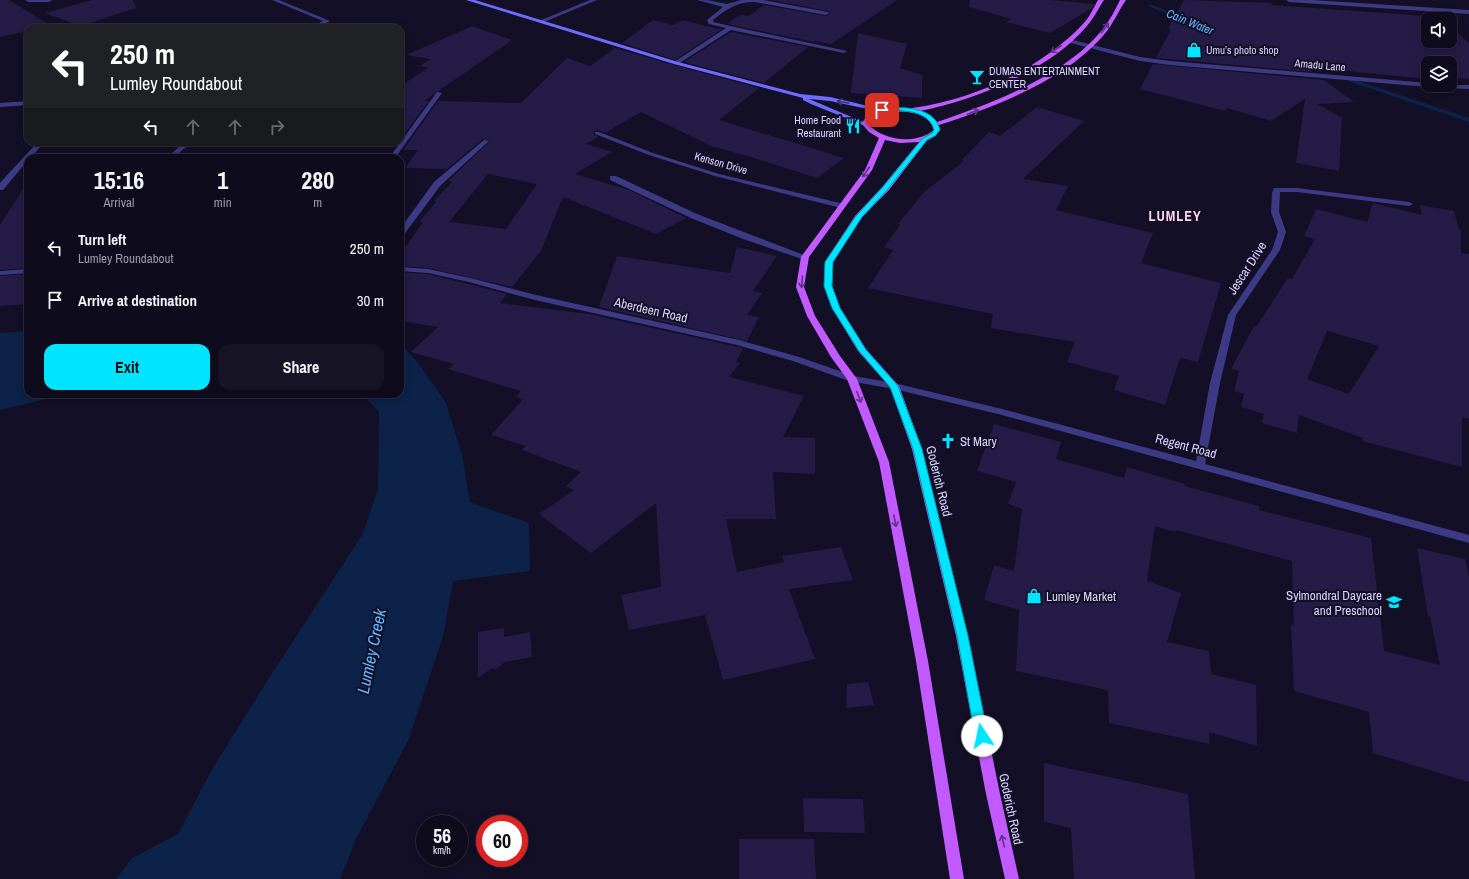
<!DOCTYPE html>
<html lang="en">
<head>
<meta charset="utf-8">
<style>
  body { margin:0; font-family:"Archivo Narrow",sans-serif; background:#171425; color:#f1f3f6; height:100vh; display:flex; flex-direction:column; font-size:15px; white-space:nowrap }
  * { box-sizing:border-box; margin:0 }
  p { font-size:13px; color:#9b9ba3 }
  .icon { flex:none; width:22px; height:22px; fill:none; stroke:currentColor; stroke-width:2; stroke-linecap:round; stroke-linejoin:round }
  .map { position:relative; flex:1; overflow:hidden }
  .drawer { position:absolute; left:24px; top:154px; width:380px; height:244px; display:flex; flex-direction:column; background:#0e0b1c; border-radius:12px; box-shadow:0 2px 10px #0003,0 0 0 1px #2e2b3b }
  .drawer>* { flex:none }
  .top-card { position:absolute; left:24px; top:24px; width:380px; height:122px; border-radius:12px; box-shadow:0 2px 10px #0003,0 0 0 1px #2e2b3b; background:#202124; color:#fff; overflow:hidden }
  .fabs { position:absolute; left:1421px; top:12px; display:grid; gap:8px }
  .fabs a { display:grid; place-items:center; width:36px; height:36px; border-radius:8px; background:#0e0b1c; box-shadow:0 2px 10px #0003,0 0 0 1px #2e2b3b; font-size:20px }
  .speed { position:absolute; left:416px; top:815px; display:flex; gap:8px; font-size:20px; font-weight:700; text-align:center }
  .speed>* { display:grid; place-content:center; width:52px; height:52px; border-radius:50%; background:#0e0b1c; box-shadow:0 2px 10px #0003,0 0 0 1px #2e2b3b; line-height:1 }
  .speed small { font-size:10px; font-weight:400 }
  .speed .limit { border:6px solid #d22; background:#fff; color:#111 }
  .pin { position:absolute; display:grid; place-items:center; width:34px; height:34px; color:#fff; margin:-17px; border-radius:8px; box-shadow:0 2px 6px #0006 }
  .me { position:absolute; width:44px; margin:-22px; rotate:349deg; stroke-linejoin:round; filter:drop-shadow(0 0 3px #0008) }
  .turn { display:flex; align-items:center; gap:14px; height:84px; padding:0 20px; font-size:18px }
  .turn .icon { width:52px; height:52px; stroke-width:2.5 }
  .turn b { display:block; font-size:28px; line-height:34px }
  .lanes { display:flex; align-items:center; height:38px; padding:0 20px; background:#0003; justify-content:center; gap:20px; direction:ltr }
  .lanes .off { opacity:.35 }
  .eta { display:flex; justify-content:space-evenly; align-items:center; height:68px; text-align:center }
  .eta b { font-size:24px; font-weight:700; line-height:28px }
  .cta { display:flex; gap:8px; margin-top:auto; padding:8px 20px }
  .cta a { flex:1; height:46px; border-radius:12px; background:#00e5ff; color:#111; font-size:16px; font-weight:700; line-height:46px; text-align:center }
  .cta a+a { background:#171425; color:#f1f3f6 }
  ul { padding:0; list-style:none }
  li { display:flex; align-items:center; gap:12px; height:52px; padding:0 20px }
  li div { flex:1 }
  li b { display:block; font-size:15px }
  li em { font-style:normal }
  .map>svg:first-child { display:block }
  .water { fill:#0c2248 }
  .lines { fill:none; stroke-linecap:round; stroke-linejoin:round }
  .stream { fill:#0c2248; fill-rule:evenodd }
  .building { fill:#241b47; fill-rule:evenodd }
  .minor { fill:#3d3a85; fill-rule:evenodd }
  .secondary { fill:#6f6bff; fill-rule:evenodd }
  .primary { fill:#c25bff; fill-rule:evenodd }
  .oneway { stroke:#623188 }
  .oneway2 { stroke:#38347d }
  .route { fill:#00e5ff; stroke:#0095a6 }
  .labels { text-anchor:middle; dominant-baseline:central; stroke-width:4; stroke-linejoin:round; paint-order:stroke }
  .far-poi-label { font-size:11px; fill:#d9d4ff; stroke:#130f26; text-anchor:start }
  .far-street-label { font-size:11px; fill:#d9d4ff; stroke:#130f26 }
  .far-water-label { font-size:12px; font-style:italic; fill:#62b6ff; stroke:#130f26 }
  .street-label { font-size:13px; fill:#d9d4ff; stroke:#130f26 }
  .poi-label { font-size:13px; fill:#d9d4ff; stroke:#130f26; text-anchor:start }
  .far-district-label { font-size:14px; font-weight:bold; letter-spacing:1px; fill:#ffd6f0; stroke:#130f26 }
  .near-water-label { font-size:17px; font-style:italic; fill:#62b6ff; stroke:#130f26 }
</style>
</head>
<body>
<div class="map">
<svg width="1469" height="879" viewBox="0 0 1469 879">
  <rect width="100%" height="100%" fill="#130f26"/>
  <!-- water -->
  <path class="water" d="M28 331V394H68L0 410V333Z
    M400 343 418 363 446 403 462 455 470 502 529 523 530 571 453 581 443 637 408 741 357 837 340 879H116L132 858 178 834 211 771 269 678 362 535 378 489 379 412 362 394H400Z"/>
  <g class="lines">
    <!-- stream -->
    <path class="stream" d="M1150 4 1188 19V20L1184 21 1148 6Z
      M1303 62 1323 69 1324 70 1321 72 1301 65V63Z
      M1348 79H1352L1469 118V122L1348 81Z"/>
  </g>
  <!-- building -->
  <path class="building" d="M0 0H9L50 25 39 28H28V31L0 37Z
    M92 0H133L136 8 80 26 45 13Z
    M771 0H897L831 44 815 41 814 42 727 24 741 15 749 16 764 5 826 16 830 13 828 11Z
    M970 0H1049L1094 4 1092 8 1050 33 1006 22 1011 19 969 7Z
    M1184 0 1271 3 1272 5 1440 17 1442 19H1428V41H1450V26L1469 43V79L1450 77V63H1428V79L1306 67 1313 72 1156 58 1171 29 1168 28Z
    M653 20 673 25 683 20 718 29H722L675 60 622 43Z
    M472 26 512 40 424 101H429L400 140V86L428 68 420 66 431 59 406 55Z
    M731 32 808 47 764 83 684 62Z
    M858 33 907 44 900 68 922 75V98L851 93Z
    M615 48 674 65 759 88 719 120 844 158 817 178 751 157 711 146 641 112 605 133 599 130 594 131V135L598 137 586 144 612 152 575 174 629 190 686 218 656 234 563 197 541 251 512 287 428 268 400 266V255L423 222H419L436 202 434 201 453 181H448L490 141 483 139 447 169 405 168 418 150H403L438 101 521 103 567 58 590 66ZM488 174 537 184 506 229 449 222Z
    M1153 64 1324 80 1354 102 1318 104 1342 118 1339 171 1296 163 1305 99 1271 121 1227 108 1225 111 1140 89Z
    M1037 107 1084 121 1023 179 1068 186 1056 210 1153 233 1141 263 1221 283 1198 362 1180 358 1165 405 1114 390 1119 376 1067 362 1075 342 991 328 993 314 868 288 893 250 884 247 900 225 898 224 924 192 964 161 962 160 989 132 1000 136Z
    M28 181V268L0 270V225Z
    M1373 203 1422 215 1420 205 1454 211 1459 230H1461V253L1469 254V419L1462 417V467L1362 441 1363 438 1299 415 1297 433 1262 423 1264 414 1241 407 1244 394 1234 391 1239 371 1231 369 1254 326 1256 327 1288 278 1292 279 1315 239 1304 236 1316 209 1367 222ZM1327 331 1379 346 1349 394 1307 379Z
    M737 247 777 256 753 291 762 293 747 315 759 317 747 341 599 307 617 256 730 273Z
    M400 272 428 274 507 294 500 303 589 314 743 348 736 362 740 363 729 377 804 396 783 437 815 438V474L773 472 776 519H726L737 572 784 562 782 556 841 547 853 580 789 589 815 659 723 680 705 615 629 630 621 595 661 587 656 503 591 553 539 514 574 490 566 486 581 472 522 450 526 446 491 435 523 399 516 397 521 391 448 369 454 364 411 352 438 327 400 321Z
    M28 274V304L0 306V276Z
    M994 424 1061 442 1056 459 1124 478 1127 467 1185 484 1184 486 1259 506V510L1371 538 1384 651 1440 665 1430 617 1428 616 1417 548 1465 559 1469 577V782L1373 753 1369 712 1294 691 1291 624 1294 625 1292 561 1176 530 1175 532 1155 526 1147 581 1181 593 1167 642 1209 651 1211 674 1256 685 1257 746 1209 732 1210 744 1109 723 1108 690 1016 671 1019 610 984 600 994 565 1014 571 1022 509 1008 504 1016 482 977 471Z
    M504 628V637L530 632 532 657 505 662 495 670 492 668 478 678V632Z
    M868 682 874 705 846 708 847 684Z
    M1044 763 1188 794 1195 879H1074L1071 828 1044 822Z
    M803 798 863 799 865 833 804 832Z
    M739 839H814L816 879H739Z"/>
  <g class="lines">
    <!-- minor -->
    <path class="minor" d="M25 0H52L49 2H28Z
      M272 0H279L330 21 316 28H309L323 21Z
      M590 0H597L544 22 539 21Z
      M697 0H707L727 4 741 0H763L828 12 829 13 826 15 755 2C736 2 727 9 713 20V22L730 26 847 51 844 53 731 30 678 64H674V62L726 28 709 24 707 20 723 7Z
      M1286 0H1312L1469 10V14L1289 2Z
      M1069 39 1140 57 1170 61 1428 83V85H1469V89L1428 87 1170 65 1140 61 1067 42 1066 41Z
      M437 92 442 93 395 158H389Z
      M28 101V105L0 107V103Z
      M595 132H599L653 153 719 174 844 204 845 206 841 208 715 176 649 155 595 134Z
      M484 140 489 141 440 186 403 236H400V229L434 182Z
      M38 142H45L30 158H28V160L3 190H0V183L7 175Z
      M185 142H192L173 158H166Z
      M610 176H616L697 214 809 257 805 259H802L743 239 691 218 610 180Z
      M1274 188H1297L1409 202 1413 204 1409 206 1297 192H1280L1279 212 1286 232 1280 250 1236 315 1220 383 1205 464 1469 535V543L1002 415 894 389 849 381 793 361 737 345 535 300 469 282 428 273 400 271V267L428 269 470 278 536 295 739 340 799 357 854 376 894 383 1002 409 1196 461 1210 383 1228 315 1272 250 1278 232 1271 212 1272 193Z
      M28 269V273L0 275V271Z"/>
    <!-- secondary -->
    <path class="secondary" d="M466 0H475L678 62 800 94 830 97 885 110 882 112 830 101 809 99 868 124 863 125 811 104 803 100V98L674 64Z"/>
    <!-- primary -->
    <path class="primary" d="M1098 0H1104C1098 9 1094 18 1087 26 1050 70 976 100 920 111L930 115 937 122C993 103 1065 76 1103 29 1110 20 1115 10 1120 0H1126C1119 10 1114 22 1107 31 1068 80 996 106 939 125V131L928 139 889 190 862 217 833 262 832 286 840 308 866 349 899 386 922 449 968 636 1000 794 1019 879H1005L986 794 956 636 912 449 890 387 858 351 832 308 824 286 825 262 855 216 883 186 919 142 900 143 885 140 872 170 809 257 804 287 815 316 840 356 857 379 889 462 928 661 964 879H950L916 661 879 462 847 379 831 357 807 316 796 287 801 257 865 170 879 138 869 132 862 124C872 101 893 110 912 108 921 107 930 105 939 103 990 91 1045 64 1082 25 1089 18 1093 9 1098 0ZM886 112C903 112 927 109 934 130 915 145 884 141 868 124 872 115 877 113 886 112Z"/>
  </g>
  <!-- one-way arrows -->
  <defs><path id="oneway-shaft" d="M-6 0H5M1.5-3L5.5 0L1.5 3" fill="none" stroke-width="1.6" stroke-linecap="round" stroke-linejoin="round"/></defs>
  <g class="oneway">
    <use href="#oneway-shaft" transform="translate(1105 28) rotate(-54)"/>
    <use href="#oneway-shaft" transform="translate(1056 49) rotate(147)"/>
    <use href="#oneway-shaft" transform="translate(973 112) rotate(-21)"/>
    <use href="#oneway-shaft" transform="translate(866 172) rotate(124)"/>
    <use href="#oneway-shaft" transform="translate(802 282) rotate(94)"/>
    <use href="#oneway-shaft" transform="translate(859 397) rotate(69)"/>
    <use href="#oneway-shaft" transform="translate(895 521) rotate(79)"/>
    <use href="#oneway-shaft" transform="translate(1003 841) rotate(-103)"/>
  </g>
  <use class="oneway2" href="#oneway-shaft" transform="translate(843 102) rotate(-168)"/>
  <!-- route -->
  <path class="route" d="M894 107C911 108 935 109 940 130L935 136 927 140 888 189 862 217 833 262 832 286 840 308 866 350 898 386 922 449 968 636 988 736 986 740 982 742 977 740 975 736 957 636 913 449 890 387 859 351 832 308 824 286 825 262 856 216 883 187 923 138 931 134 934 130C930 113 908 110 894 111 889 111 883 113 879 110Z"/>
  <!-- icons -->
  <defs>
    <symbol id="shop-bare" viewBox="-9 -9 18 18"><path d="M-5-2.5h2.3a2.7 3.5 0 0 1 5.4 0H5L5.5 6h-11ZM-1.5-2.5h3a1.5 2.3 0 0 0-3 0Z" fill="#00e5ff" stroke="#130f26" stroke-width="2.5" paint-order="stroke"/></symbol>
    <symbol id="bar-bare" viewBox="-9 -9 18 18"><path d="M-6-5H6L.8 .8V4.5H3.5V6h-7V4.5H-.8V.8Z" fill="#00e5ff" stroke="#130f26" stroke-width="2.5" paint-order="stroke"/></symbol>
    <symbol id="restaurant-bare" viewBox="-9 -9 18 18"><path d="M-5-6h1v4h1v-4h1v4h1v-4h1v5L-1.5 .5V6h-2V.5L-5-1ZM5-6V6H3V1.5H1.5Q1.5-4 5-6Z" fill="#00e5ff" stroke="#130f26" stroke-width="2.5" paint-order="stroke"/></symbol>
    <symbol id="church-bare" viewBox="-9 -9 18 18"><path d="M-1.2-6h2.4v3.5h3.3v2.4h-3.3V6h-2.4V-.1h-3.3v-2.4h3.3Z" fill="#00e5ff" stroke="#130f26" stroke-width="2.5" paint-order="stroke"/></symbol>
    <symbol id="school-bare" viewBox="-9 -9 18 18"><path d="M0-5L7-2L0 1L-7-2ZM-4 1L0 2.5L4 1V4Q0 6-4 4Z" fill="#00e5ff" stroke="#130f26" stroke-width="2.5" paint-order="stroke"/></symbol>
  </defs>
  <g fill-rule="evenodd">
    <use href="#shop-bare" x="1183" y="39" width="22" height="22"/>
    <use href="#bar-bare" x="966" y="66" width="22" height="22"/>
    <use href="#restaurant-bare" x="842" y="115" width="22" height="22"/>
    <use href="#church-bare" x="937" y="430" width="22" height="22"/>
    <use href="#shop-bare" x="1023" y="585" width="22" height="22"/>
    <use href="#school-bare" x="1383" y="591" width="22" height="22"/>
  </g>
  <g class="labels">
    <!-- far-poi labels -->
    <g class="far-poi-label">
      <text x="1206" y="50">Umu’s photo shop</text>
      <text x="989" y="71">DUMAS ENTERTAINMENT<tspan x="989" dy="13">CENTER</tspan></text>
      <text x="841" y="120" text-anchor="end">Home Food<tspan x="841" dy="13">Restaurant</tspan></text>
    </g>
    <!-- far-street labels -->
    <g class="far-street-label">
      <text transform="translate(1320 65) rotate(5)">Amadu Lane</text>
      <text transform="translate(721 163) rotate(16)">Kenson Drive</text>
    </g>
    <!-- far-water labels -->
    <g class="far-water-label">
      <text transform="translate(1190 22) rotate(22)">Cain Water</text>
    </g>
    <!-- street labels -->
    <g class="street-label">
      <text transform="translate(1247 268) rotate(-57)">Jescar Drive</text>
      <text transform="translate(651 310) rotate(13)">Aberdeen Road</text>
      <text transform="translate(1186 446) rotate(15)">Regent Road</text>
      <text transform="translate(939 481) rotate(76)">Goderich Road</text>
      <text transform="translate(1011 809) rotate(78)">Goderich Road</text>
    </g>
    <!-- poi labels -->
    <g class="poi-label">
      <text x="960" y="441">St Mary</text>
      <text x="1382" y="595" text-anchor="end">Sylmondral Daycare<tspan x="1382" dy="15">and Preschool</tspan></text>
      <text x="1046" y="596">Lumley Market</text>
    </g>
    <!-- far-district labels -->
    <g class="far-district-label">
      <text x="1175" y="216">LUMLEY</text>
    </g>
    <!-- near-water labels -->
    <g class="near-water-label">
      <text transform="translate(371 651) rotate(-78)">Lumley Creek</text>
    </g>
  </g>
</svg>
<div class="fabs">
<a><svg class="icon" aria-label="sound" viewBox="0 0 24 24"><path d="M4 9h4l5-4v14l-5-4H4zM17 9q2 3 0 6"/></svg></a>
<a><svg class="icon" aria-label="layers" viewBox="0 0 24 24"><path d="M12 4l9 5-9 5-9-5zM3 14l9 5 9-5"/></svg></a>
</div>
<div class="speed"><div>56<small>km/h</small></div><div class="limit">60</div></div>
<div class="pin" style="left:882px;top:110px;background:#d93025"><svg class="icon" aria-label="arrive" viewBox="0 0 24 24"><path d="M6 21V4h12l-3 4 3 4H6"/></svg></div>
<svg class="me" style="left:982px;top:736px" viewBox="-20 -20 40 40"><circle r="19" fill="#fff"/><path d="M0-13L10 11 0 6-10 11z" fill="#00e5ff"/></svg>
<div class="top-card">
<div class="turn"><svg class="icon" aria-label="left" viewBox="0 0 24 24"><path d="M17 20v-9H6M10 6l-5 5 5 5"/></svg><div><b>250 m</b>Lumley Roundabout</div></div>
<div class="lanes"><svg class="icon" aria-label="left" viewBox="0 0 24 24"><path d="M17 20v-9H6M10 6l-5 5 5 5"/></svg><svg class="icon off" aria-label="ahead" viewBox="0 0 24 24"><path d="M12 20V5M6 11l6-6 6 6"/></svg><svg class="icon off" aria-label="ahead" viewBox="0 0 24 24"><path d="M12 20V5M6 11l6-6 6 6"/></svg><svg class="icon off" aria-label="right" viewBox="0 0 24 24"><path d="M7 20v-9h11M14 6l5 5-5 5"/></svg></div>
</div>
<section class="drawer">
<div class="eta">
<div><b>15:16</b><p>Arrival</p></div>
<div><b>1</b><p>min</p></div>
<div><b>280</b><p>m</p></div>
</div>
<ul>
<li><svg class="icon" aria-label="left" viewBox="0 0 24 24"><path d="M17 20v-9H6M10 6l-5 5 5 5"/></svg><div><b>Turn left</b><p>Lumley Roundabout</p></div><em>250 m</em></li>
<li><svg class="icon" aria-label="arrive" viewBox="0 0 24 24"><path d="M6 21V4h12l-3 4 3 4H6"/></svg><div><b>Arrive at destination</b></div><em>30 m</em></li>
</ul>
<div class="cta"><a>Exit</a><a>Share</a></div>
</section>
</div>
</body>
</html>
